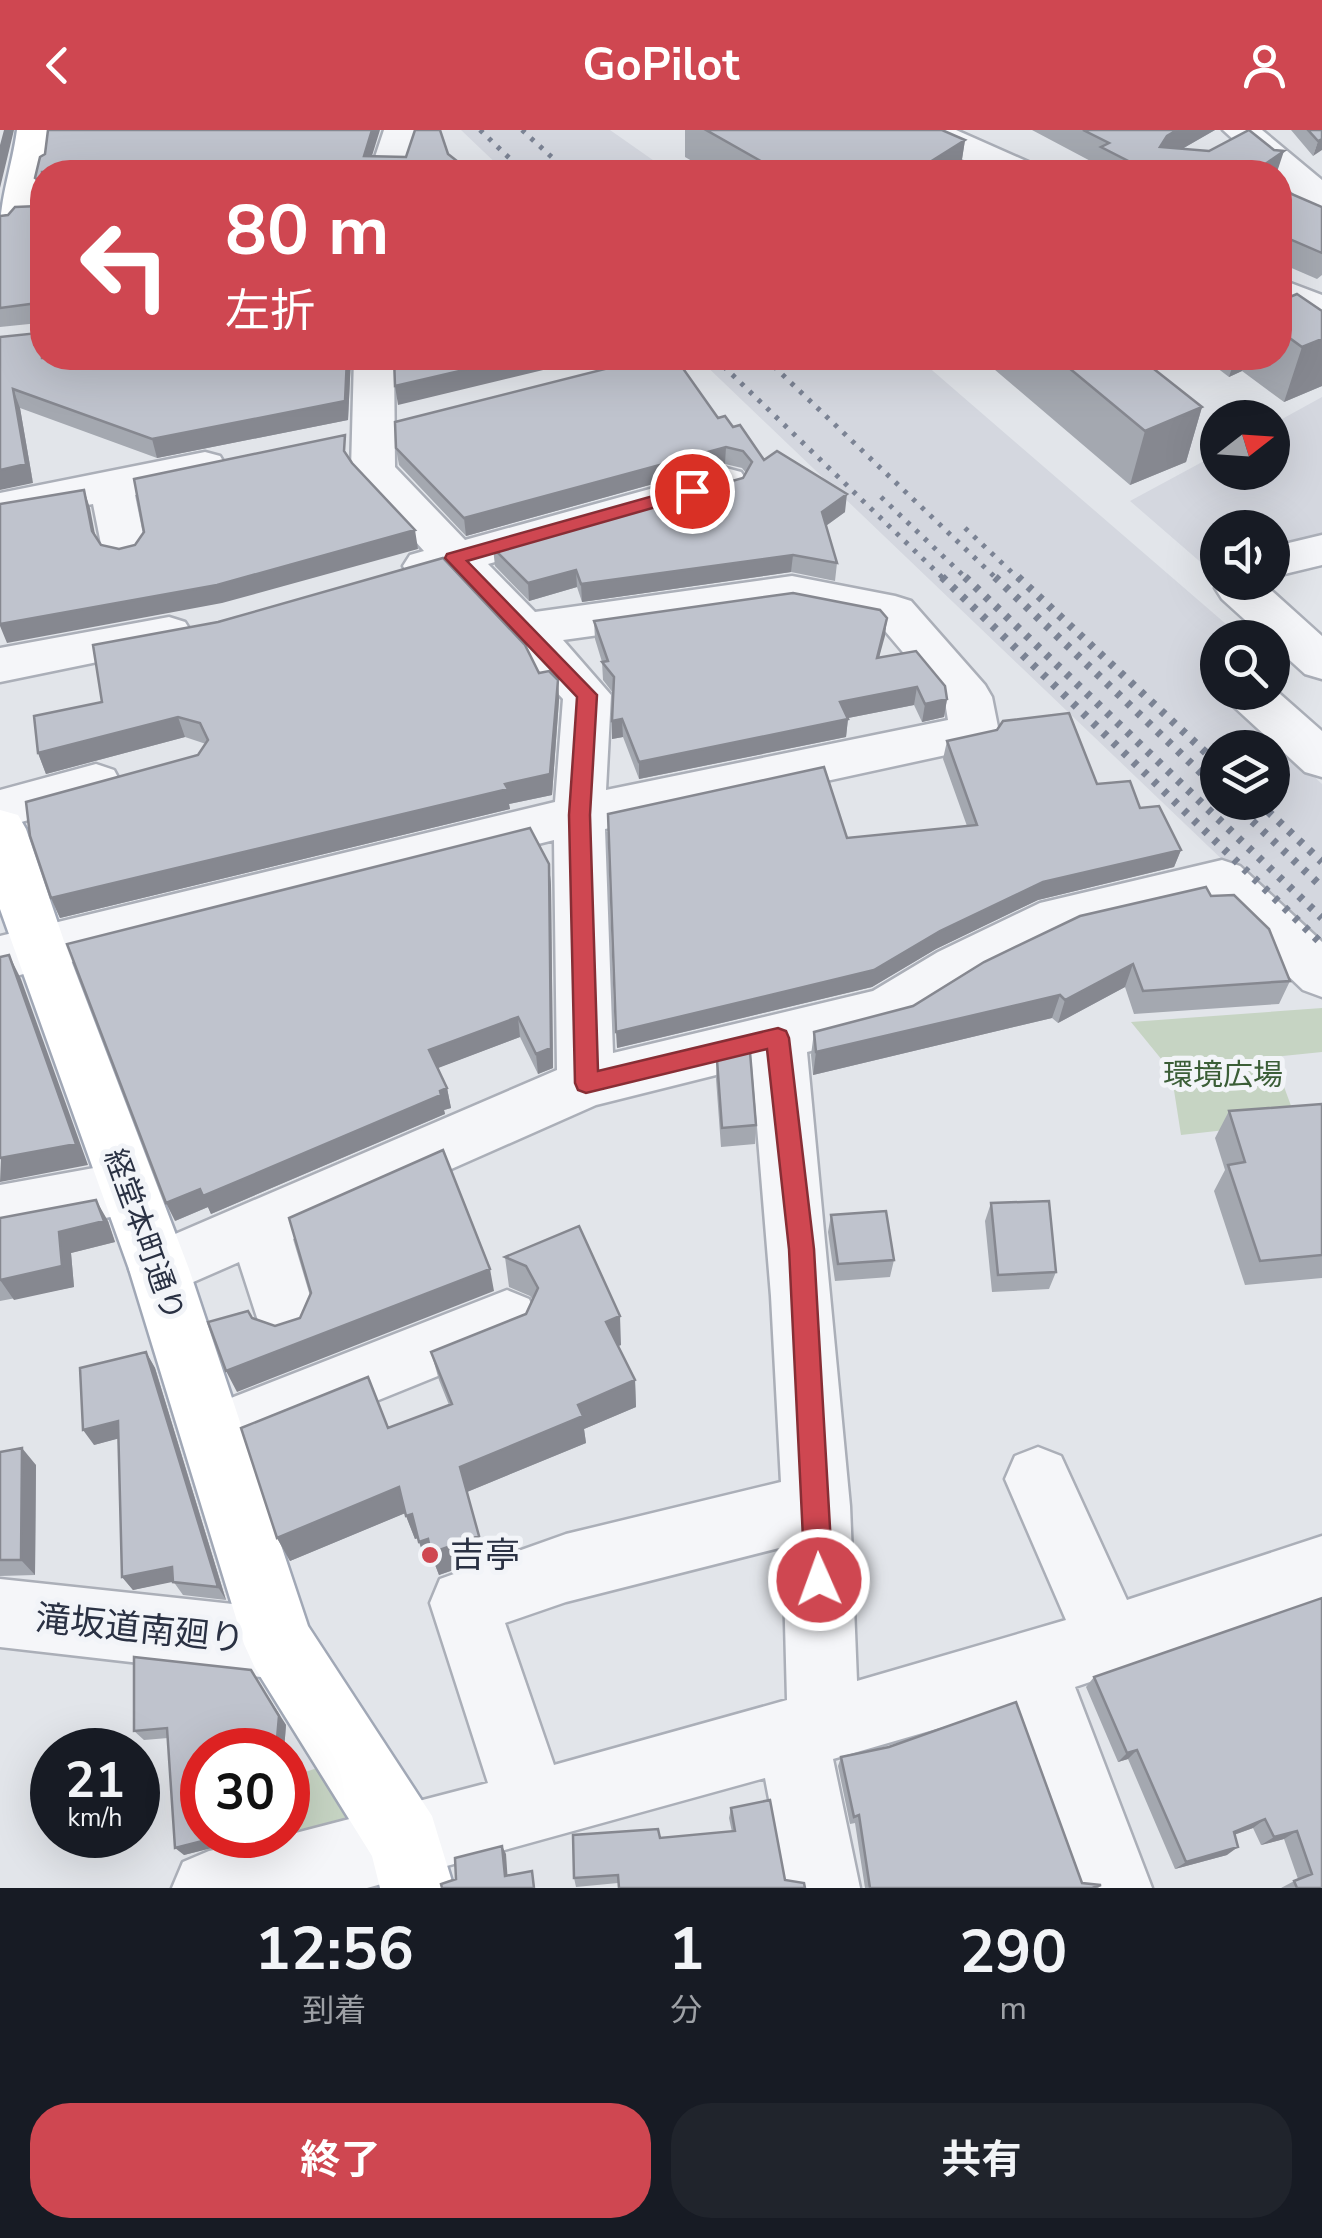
<!DOCTYPE html>
<html lang="ja">
<head>
<meta charset="utf-8">
<style>
  body { margin:0; font-family:"Nunito Sans","Noto Sans JP",sans-serif; background:#20242c; color:#f1f3f6; height:100vh; display:flex; flex-direction:column; font-size:38px; white-space:nowrap }
  * { box-sizing:border-box; margin:0 }
  p { font-size:32px; color:#9ea1a6 }
  .icon { flex:none; width:55px; height:55px; fill:none; stroke:currentColor; stroke-width:2; stroke-linecap:round; stroke-linejoin:round }
  .map { position:relative; height:1758px; overflow:hidden }
  .sheet { display:flex; flex-direction:column; background:#171b24; flex:1 }
  .sheet>* { flex:none }
  .top-card { position:absolute; left:30px; top:30px; width:1262px; height:210px; border-radius:40px; box-shadow:0 10px 40px #0002; background:#cf4751; color:#fff; overflow:hidden }
  .needle { width:65px; rotate:73deg }
  .fabs { position:absolute; left:1200px; top:270px; display:grid; gap:20px }
  .fabs a { display:grid; place-items:center; width:90px; height:90px; border-radius:50%; background:#171b24; box-shadow:0 10px 40px #0002; font-size:50px }
  .speed { position:absolute; left:30px; top:1598px; display:flex; gap:20px; font-size:50px; font-weight:700; text-align:center }
  .speed>* { display:grid; place-content:center; width:130px; height:130px; border-radius:50%; background:#171b24; box-shadow:0 10px 40px #0002; line-height:1 }
  .speed small { font-size:25px; font-weight:400 }
  .speed .limit { border:15px solid #d22; background:#fff; color:#111 }
  .pin { position:absolute; display:grid; place-items:center; width:85px; height:85px; color:#fff; margin:-42px; border:5px solid #fff; border-radius:50%; box-shadow:0 2px 10px #0007 }
  .me { position:absolute; width:110px; margin:-55px; rotate:358deg; stroke-linejoin:round; filter:drop-shadow(0 0 8px #0008) }
  .turn { display:flex; align-items:center; gap:35px; height:210px; padding:0 30px; font-size:45px }
  .turn .icon { width:130px; height:130px; stroke-width:2.5 }
  .turn b { display:block; font-size:70px; line-height:85px }
  .eta { display:flex; justify-content:space-evenly; align-items:center; height:170px; text-align:center }
  .eta b { font-size:60px; font-weight:700; line-height:70px }
  .cta { display:flex; gap:20px; margin-top:auto; padding:20px 30px }
  .cta a { flex:1; height:115px; border-radius:40px; background:#cf4751; color:#fff; font-size:40px; font-weight:700; line-height:115px; text-align:center }
  .cta a+a { background:#20242c; color:#f1f3f6 }
  header { display:flex; justify-content:space-between; align-items:center; height:130px; padding:0 30px; background:#cf4751; color:#fff; font-size:45px; font-weight:700 }
  .map>svg:first-child { display:block }
  .built { fill:#d4d7df; fill-rule:evenodd }
  .green { fill:#c6d4c3 }
  .lines { fill:none; stroke-linecap:round; stroke-linejoin:round }
  .minor-casing { stroke:#abafb8; stroke-width:5 }
  .major-casing { stroke:#a1a8b6; stroke-width:5 }
  .minor { fill:#f5f6f9; fill-rule:evenodd }
  .major { fill:#fff; fill-rule:evenodd }
  .rail-far1 { stroke:#7b8394; stroke-width:5; stroke-dasharray:4 8; stroke-linecap:butt }
  .rail { stroke:#7b8394; stroke-width:8; stroke-dasharray:5 9; stroke-linecap:butt }
  .wall { fill:#a4a8b0 }
  .shaded-wall { fill:#868890 }
  .building { fill:#bfc3cd; stroke:#868890; stroke-width:2.5 }
  .route { fill:#cf4751; stroke:#872e35; stroke-width:2.5 }
  .poi-dot { fill:#cf4751; stroke:#f2f4f8; stroke-width:4 }
  .labels { text-anchor:middle; dominant-baseline:central; stroke-width:10; stroke-linejoin:round; paint-order:stroke }
  .park-label { font-size:30px; fill:#3b5e37; stroke:#f2f4f8 }
  .street-label { font-size:30px; fill:#2a3143; stroke:#f2f4f8 }
  .near-poi-label { font-size:35px; fill:#2a3143; stroke:#f2f4f8; text-anchor:start }
  .near-street-label { font-size:35px; fill:#2a3143; stroke:#f2f4f8 }
</style>
</head>
<body>
<header><svg class="icon" aria-label="back" viewBox="0 0 24 24"><path d="M15 5l-7 7 7 7"/></svg>GoPilot<svg class="icon" aria-label="person" viewBox="0 0 24 24"><circle cx="12" cy="8" r="4"/><path d="M4 21q1-7 8-7t8 7"/></svg></header>
<div class="map">
<svg width="1322" height="1758" viewBox="0 0 1322 1758">
  <rect width="100%" height="100%" fill="#e2e5ea"/>
  <!-- built -->
  <path class="built" d="M461 0H610L670 42H505Z
    M698 228H918L1241 507 1218 508 1217 528 1199 537 1217 554 1218 562 1226 563 1322 654V825ZM1218 618H1272V672H1218Z
    M1322 267V408L1273 420 1272 398H1218L1217 433 1205 436 1130 371 1217 324 1218 342H1272L1273 294Z"/>
  <!-- green -->
  <path class="green" d="M1322 878V922L1273 927 1297 992 1181 1005 1171 941 1131 892Z
    M320 1637 358 1704 247 1727 245 1705H288V1648Z"/>
  <g class="lines">
    <defs>
      <path id="minor" d="M384 0H420L406 42H370Z
        M909 0H956L1033 34 1038 42H991L914 8Z
        M1223 0H1262L1322 50V80L1309 77 1280 52V42H1269Z
        M1280 149 1322 165V192L1280 176Z
        M354 228H394L395 337 465 410 726 338 741 342 748 352 741 362 488 434 535 482 792 446 895 466 911 471 985 555 992 567 999 602 992 615 605 699 613 923 873 861 938 822 1040 773 1222 730 1240 736 1322 812V867L1303 860 1212 773 1071 806 976 852 906 896 807 922 850 1376 857 1551 1066 1490 1005 1349 1015 1326 1038 1317 1061 1326 1127 1470 1322 1406V1474L1075 1557 1152 1758H1078L1012 1577 833 1629 860 1758H786L765 1648 367 1758H172L183 1732 209 1721 288 1705 488 1653 430 1473 440 1449 566 1404 781 1352 771 1166 752 936 596 975 293 1109 316 1186 307 1206 285 1214 263 1206 239 1132 159 1167 138 1158 129 1139 138 1120 557 940 554 710 0 850V806L555 672 563 569 447 445 426 451 410 447 403 436 410 425 424 421 351 340ZM792 478 880 495 945 572 948 590 606 660 611 565 563 510ZM783 1417 787 1570 554 1635 505 1493 566 1472Z
        M205 322 220 326 226 336 220 346 135 365 146 419 140 430 124 434 108 430 102 419 93 374 0 391V363Z
        M1322 405V435L1272 447V417Z
        M1218 450 1262 452 1322 506V549L1305 544 1272 514V508H1265L1222 469 1215 458Z
        M169 487 185 492 192 503 185 514 0 552V518Z
        M1272 557 1322 601V647L1305 642 1231 574 1224 562H1272Z
        M96 634 114 640 121 653 114 666 0 698V660Z
        M127 1032 148 1040 156 1058 148 1076 127 1084 0 1107V1055Z
        M507 1160 529 1169 538 1189 529 1209 213 1337 190 1328 181 1306 190 1284Z
        M0 1449 279 1479 303 1490 314 1514 303 1538 279 1549 0 1517Z"/>
      <path id="major" d="M17 0H53L47 42H42V58L13 100 0 103C0 67 12 37 17 0Z
        M0 680 18 685 26 699 66 817 189 1139 308 1496 432 1686 454 1758H380L372 1726 255 1538 244 1514 129 1139 0 779Z"/>
    </defs>
    <!-- minor casing -->
    <use href="#minor" class="minor-casing"/>
    <!-- major casing -->
    <use href="#major" class="major-casing"/>
    <!-- minor -->
    <use href="#minor" class="minor"/>
    <!-- major -->
    <use href="#major" class="major"/>
    <!-- rail-far1 -->
    <path class="rail-far1" d="M480 0 524 42
      M522 0 568 42
      M715 228 945 450
      M765 228 998 450
      M881 367 968 450
      M965 398 1020 450"/>
    <!-- rail -->
    <path class="rail" d="M942 447 1322 814
      M965 447 1322 788
      M995 447 1218 659
      M1018 447 1218 634
      M1232 672 1322 757
      M1258 672 1322 732"/>
  </g>
  <!-- wall -->
  <path class="wall" d="M685 0H942L965 10 960 42H711L685 27Z
    M1032 0H1215L1182 19 1277 42H1097L1098 35Z
    M1291 0H1322L1313 26Z
    M448 24 42 228H351L348 290 157 328 20 278 33 353 0 207 39 203V193L0 197V86L39 76 40 62 35 48 372 26 406 27Z
    M1280 59 1322 77V145L1317 149 1280 133Z
    M1280 165 1285 169 1322 181V256L1284 272 1242 241 1229 247 1204 228H1280Z
    M981 228H1140L1202 277 1186 332 1130 355Z
    M718 288 733 297 764 330 845 382 826 396 837 433 835 451 791 442 582 472 577 457 529 471 495 436 493 418 743 348 746 343 742 338 725 334 466 406 399 335 396 318Z
    M887 488 879 528 947 569 944 587 922 592 914 575 848 588 846 607 639 649 623 607 612 609 613 563 603 550 602 532 595 509 594 491Z
    M539 543 558 550 559 570 552 665 509 674 510 679 60 788 51 768 198 625 206 614 185 607 46 644 38 623 34 586Z
    M947 611 1097 654 1140 678 1181 720 1174 737 1038 770 936 819 872 857 617 918 967 696 943 629Z
    M549 734 551 756 553 938 538 944 520 907 437 938 447 958 451 978 444 980 445 984 211 1084 208 1077 175 1091Z
    M1211 766 1290 851 1279 874 1134 884 1125 857 1058 893 1052 888 813 945 811 925 814 902 913 876Z
    M717 930 756 995 755 1014 721 1017 716 949Z
    M1322 974V1148L1245 1155 1214 1061 1225 1040 1215 1008 1229 981Z
    M991 1073 1056 1142 1049 1159 992 1162 985 1091Z
    M831 1085 894 1130 890 1147 835 1151 828 1102Z
    M0 1088 108 1091 115 1112 71 1123 74 1157 0 1171Z
    M579 1096 621 1215 618 1216 635 1250 636 1277 584 1299 586 1313 467 1362 485 1429 439 1445 434 1432 427 1435 418 1408 415 1409 405 1383 290 1431 277 1408 388 1298 449 1275 439 1250 431 1222 526 1184 533 1170 530 1166 509 1157 505 1127Z
    M146 1222 155 1238 226 1470 183 1465 173 1451 133 1460 122 1447 119 1308 94 1315Z
    M0 1322 36 1335 35 1445 0 1446Z
    M1322 1468V1758H1281L1298 1749 1284 1709 1261 1715 1253 1698 1234 1705 1227 1725 1175 1739 1128 1629 1118 1632 1086 1557 1094 1547Z
    M251 1540 286 1595 284 1620H202L239 1711 184 1725 168 1608 144 1610 134 1601Z
    M841 1627 1082 1753 1101 1755 1098 1758H865L855 1693 850 1694 838 1636Z
    M731 1678 785 1750 618 1753 576 1757 574 1748 660 1708 732 1702 729 1688Z"/>
  <!-- shaded-wall -->
  <path class="shaded-wall" d="M4 0H14L0 58V15Z
    M372 0H380L367 42 364 26Z
    M1177 0H1215L1161 31 1160 17 1167 6Z
    M1322 9V20L1313 26 1318 11Z
    M965 10 960 42H914Z
    M1284 21 1277 42H1254Z
    M1322 209V256L1284 272 1302 217Z
    M347 228H351L348 290 157 328 152 309Z
    M515 228H593L398 275 395 256Z
    M1235 228H1247L1242 241 1229 247Z
    M13 259 20 278 33 353 0 360V340Z
    M1202 277 1186 332 1130 355 1145 301Z
    M726 317 725 334 466 406 464 388Z
    M84 360 90 378 98 420 92 401Z
    M847 364 845 382 820 400 822 382Z
    M415 400 418 419 222 473 7 513 0 496V494Z
    M793 425 791 442 582 472 581 454Z
    M576 440 577 457 529 471 528 453Z
    M887 488 885 506 874 546 877 528Z
    M558 550 559 570 552 665 509 674 510 679 60 788 51 768 505 654Z
    M917 557 914 575 838 590 840 572Z
    M947 569 944 587 922 592 925 574Z
    M178 587 185 607 46 644 38 623Z
    M622 589 623 607 612 609V591Z
    M848 589 846 607 639 649V632Z
    M1181 720 1174 737 1038 770 936 819 872 857 617 918 616 902 940 801 1043 752Z
    M549 734 551 756 553 938 538 944 536 924Z
    M9 825 21 849 88 1035 0 1052Z
    M1133 834 1125 857 1058 893 1065 870Z
    M1060 865 1052 888 813 945 816 922Z
    M518 887 520 907 433 940 429 920Z
    M447 958 451 978 444 980 445 984 211 1084 203 1066Z
    M200 1059 208 1077 175 1091 166 1073Z
    M96 1070 108 1091 115 1112 71 1123 74 1157 14 1170 0 1150Z
    M490 1139 494 1161 237 1262 226 1241Z
    M620 1186 621 1215 608 1220 606 1192Z
    M146 1222 155 1238 226 1470 218 1457Z
    M635 1250 636 1277 584 1299 586 1313 467 1362 460 1337 578 1275Z
    M118 1291 128 1306 94 1315 83 1300Z
    M22 1318 36 1335 35 1445 21 1430Z
    M399 1357 408 1382 290 1431 277 1408Z
    M412 1384 421 1407 415 1409 406 1386Z
    M479 1406 485 1429 439 1445 434 1432 427 1435 419 1412 428 1409Z
    M172 1437 182 1450 133 1460 122 1447Z
    M251 1540 286 1595 284 1620H276Z
    M1137 1620 1128 1629 1118 1632 1127 1623Z
    M1265 1689 1253 1698 1222 1709 1234 1702Z
    M1297 1701 1284 1709 1261 1715 1274 1707Z
    M226 1705H238L239 1711 184 1725 175 1718Z
    M502 1716 506 1724 508 1753 505 1746Z
    M1238 1717 1227 1725 1175 1739 1186 1732Z"/>
  <!-- building -->
  <path class="building" d="M48 0H372L364 26 406 27 415 0H440L448 24 471 42H42V228H347L345 271 152 309 13 259 26 334 0 340V207L39 203 38 173 0 178V86L8 85 15 77 39 76 40 51 35 48 40 27 45 24Z
    M706 0H942L965 10 914 42H780Z
    M1083 0H1177L1167 6 1160 17 1209 21 1249 0 1274 20 1284 21 1254 42H1150L1101 17 1109 13Z
    M1308 0H1322V9L1318 11Z
    M1280 59 1322 77V123L1280 105Z
    M1297 164 1322 181V209L1302 217 1280 201V165L1285 169Z
    M394 228H515L395 256Z
    M625 228H672L682 237 718 288 725 286 733 297 740 295 764 330 777 321 847 364 822 382 837 433 793 425 581 454 576 440 528 453 493 418 743 348 752 332 743 321 726 317 464 388 396 318 395 292 621 235Z
    M1057 228H1140L1202 277 1145 301Z
    M345 305 344 321 352 333 415 400 217 455 0 494V374L84 360 92 401 101 415 119 419 135 415 144 402 134 349Z
    M443 428 525 515 539 543 549 541 558 550 550 644 505 654 508 659 51 768 30 706 26 672 198 625 208 610 200 593 178 587 38 623 34 586 102 572 93 515 218 492Z
    M793 463 880 480 887 488 877 528 916 521 945 556 947 569 925 574 917 557 840 572 848 589 639 632 622 589 612 591 614 547 602 532 608 531 594 491Z
    M1069 583 1097 654 1130 651 1140 678 1159 676 1181 720 1043 752 940 801 874 840 616 902 608 684 824 637 847 708 977 695 947 611 997 600 1003 591Z
    M530 698 549 734 551 918 536 924 518 887 429 920 447 958 440 961 441 965 203 1066 200 1059 166 1073 67 814Z
    M1206 757 1211 766 1234 765 1269 799 1290 851 1143 861 1133 834 1065 870 1060 865 816 922 814 902 913 876 984 832 1080 786Z
    M9 825 76 1014 0 1028V827Z
    M750 922 756 995 722 998 717 930Z
    M1322 974V1125L1260 1131 1228 1035 1245 1032 1229 981Z
    M443 1020 490 1139 226 1241 208 1192 248 1181 252 1188 275 1196 300 1188 311 1163 289 1088Z
    M96 1070 104 1091 59 1102 62 1136 0 1150V1088Z
    M1049 1071 1056 1142 998 1145 991 1073Z
    M886 1081 894 1130 838 1134 831 1085Z
    M579 1096 620 1186 606 1192 635 1250 578 1275 583 1286 460 1337 479 1406 431 1423 428 1409 419 1412 412 1384 406 1386 399 1357 277 1408 241 1298 368 1247 388 1298 452 1274 431 1222 526 1184 538 1158 526 1136 505 1127Z
    M146 1222 218 1457 173 1452 172 1437 122 1447 118 1291 83 1300 80 1238Z
    M22 1318 21 1430H0V1322Z
    M1322 1468V1758H1297L1294 1751 1312 1744 1297 1701 1274 1707 1265 1689 1234 1702 1238 1717 1186 1732 1137 1620 1127 1623 1094 1547Z
    M134 1527 251 1540 279 1586 276 1620H202V1705H226L175 1718 167 1598 134 1601Z
    M1016 1572 1082 1753 1101 1755 1092 1758H870L859 1685 854 1687 841 1627 889 1617Z
    M770 1670 785 1750 804 1753 805 1758H619L618 1745 574 1748 573 1705 658 1699 660 1708 735 1701 731 1678Z
    M502 1716 505 1746 532 1741 534 1758H442L441 1754 456 1749 455 1728Z"/>
  <!-- route -->
  <path class="route" d="M692 355 701 361 698 365 467 431 597 565 590 685 598 941 778 898 786 901 789 908 814 1119 833 1450 829 1459 819 1463 809 1459 805 1450 789 1119 767 919 586 963 578 960 575 953 569 685 577 567 445 428 447 424Z"/>
  <!-- markers -->
  <circle class="poi-dot" cx="430" cy="1425" r="10"/>
  <g class="labels">
    <!-- park labels -->
    <g class="park-label">
      <text x="1223" y="945">環境広場</text>
    </g>
    <!-- street labels -->
    <g class="street-label">
      <text transform="translate(144 1105) rotate(70)">経堂本町通り</text>
    </g>
    <!-- near-poi labels -->
    <g class="near-poi-label">
      <text x="450" y="1425">吉亭</text>
    </g>
    <!-- near-street labels -->
    <g class="near-street-label">
      <text transform="translate(140 1499) rotate(6)">滝坂道南廻り</text>
    </g>
  </g>
</svg>
<div class="fabs">
<a><svg class="needle" viewBox="-14 -14 28 28"><path d="M0-13l5 13h-10z" fill="#e53935"/><path d="M0 13l5-13h-10z" fill="#9ea1a6"/></svg></a>
<a><svg class="icon" aria-label="sound" viewBox="0 0 24 24"><path d="M4 9h4l5-4v14l-5-4H4zM17 9q2 3 0 6"/></svg></a>
<a><svg class="icon" aria-label="search" viewBox="0 0 24 24"><circle cx="10" cy="10" r="6"/><path d="M15 15l6 6"/></svg></a>
<a><svg class="icon" aria-label="layers" viewBox="0 0 24 24"><path d="M12 4l9 5-9 5-9-5zM3 14l9 5 9-5"/></svg></a>
</div>
<div class="speed"><div>21<small>km/h</small></div><div class="limit">30</div></div>
<div class="pin" style="left:692px;top:361px;background:#d93025"><svg class="icon" aria-label="arrive" viewBox="0 0 24 24"><path d="M6 21V4h12l-3 4 3 4H6"/></svg></div>
<svg class="me" style="left:819px;top:1450px" viewBox="-20 -20 40 40"><circle r="17" fill="#cf4751" stroke="#fff" stroke-width="3"/><path d="M0-11L8 9 0 5-8 9z" fill="#fff"/></svg>
<div class="top-card">
<div class="turn"><svg class="icon" aria-label="left" viewBox="0 0 24 24"><path d="M17 20v-9H6M10 6l-5 5 5 5"/></svg><div><b>80 m</b>左折</div></div>
</div>
</div>
<section class="sheet">
<div class="eta">
<div><b>12:56</b><p>到着</p></div>
<div><b>1</b><p>分</p></div>
<div><b>290</b><p>m</p></div>
</div>
<div class="cta"><a>終了</a><a>共有</a></div>
</section>
</body>
</html>
